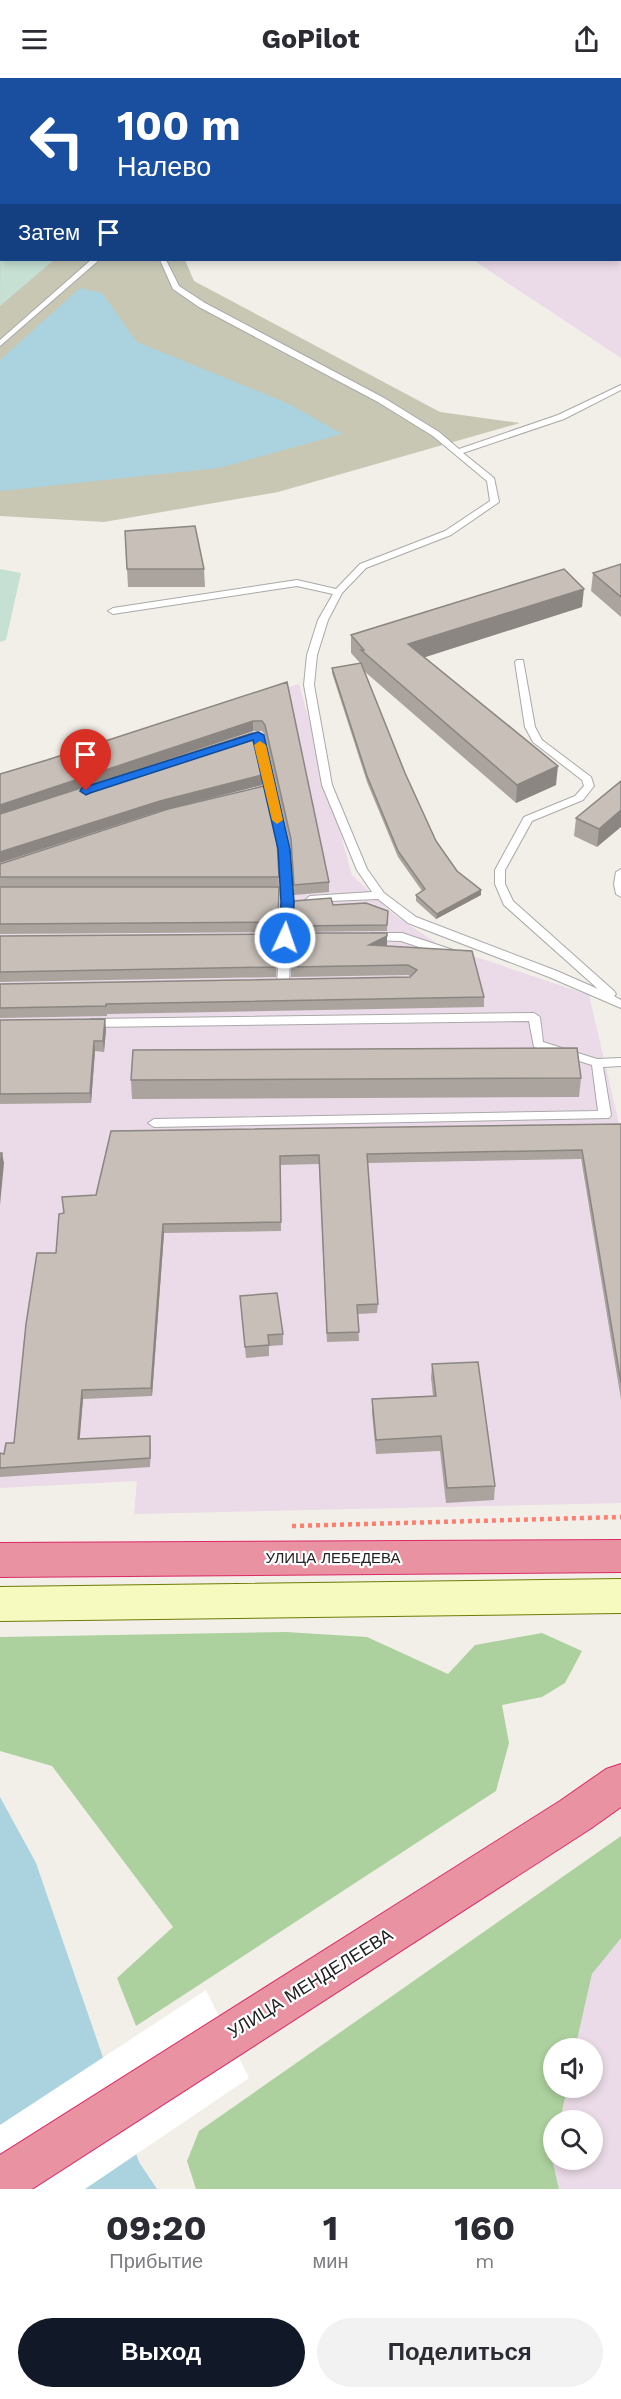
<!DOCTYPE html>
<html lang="ru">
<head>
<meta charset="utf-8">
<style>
  body { margin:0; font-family:"Work Sans",sans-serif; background:#f2f2f3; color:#2b2b33; height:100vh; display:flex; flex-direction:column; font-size:22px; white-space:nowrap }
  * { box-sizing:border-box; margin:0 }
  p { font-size:20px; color:#7c7c81 }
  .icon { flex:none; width:33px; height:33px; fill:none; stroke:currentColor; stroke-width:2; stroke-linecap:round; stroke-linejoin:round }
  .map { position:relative; height:2111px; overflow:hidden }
  .drawer { display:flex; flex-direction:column; background:#fff; flex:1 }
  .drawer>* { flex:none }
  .banner { position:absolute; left:0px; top:0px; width:621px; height:183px; box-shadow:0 3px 9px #0003; background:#1a4fa0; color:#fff; overflow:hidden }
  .controls { position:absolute; left:543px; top:1960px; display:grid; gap:12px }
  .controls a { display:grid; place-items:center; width:60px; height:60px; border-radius:50%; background:#fff; box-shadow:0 3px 9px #0003; font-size:30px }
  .pin { position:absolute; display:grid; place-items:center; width:51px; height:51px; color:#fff; margin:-62px -26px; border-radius:50% 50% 50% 0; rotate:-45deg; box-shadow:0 0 6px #0007 }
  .pin .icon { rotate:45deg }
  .me { position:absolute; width:66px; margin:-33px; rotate:3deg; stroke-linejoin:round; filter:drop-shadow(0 0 4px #0008) }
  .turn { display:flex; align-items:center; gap:21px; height:126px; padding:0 18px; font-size:27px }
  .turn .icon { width:78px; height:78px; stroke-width:2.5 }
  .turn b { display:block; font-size:42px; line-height:51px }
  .then { display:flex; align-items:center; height:57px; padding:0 18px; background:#0003; gap:12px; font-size:22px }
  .eta { display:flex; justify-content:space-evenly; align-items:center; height:102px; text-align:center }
  .eta b { font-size:36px; font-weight:700; line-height:42px }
  .primary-button { display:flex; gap:12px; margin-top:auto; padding:12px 18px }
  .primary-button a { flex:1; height:69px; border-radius:36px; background:#111827; color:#fff; font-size:24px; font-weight:700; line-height:69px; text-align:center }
  .primary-button a+a { background:#f2f2f3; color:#2b2b33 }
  header { display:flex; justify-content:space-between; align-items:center; height:78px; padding:0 18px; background:#fff; font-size:27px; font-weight:700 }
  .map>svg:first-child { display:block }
  .industrial { fill:#ebdbe8 }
  .construction { fill:#c7c7b4 }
  .forest { fill:#add19e }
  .wetland { fill:#c6e0d4 }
  .water { fill:#aad3df }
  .pier { fill:#fff }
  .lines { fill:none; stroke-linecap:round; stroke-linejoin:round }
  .lane-casing { stroke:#a9a9a9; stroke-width:2 }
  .secondary-casing { stroke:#707d05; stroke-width:2 }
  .highway-casing { stroke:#dc2a67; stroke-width:2 }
  .path { stroke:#fa8072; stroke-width:4.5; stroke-dasharray:4 4; stroke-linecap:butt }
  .lane { fill:#fff; fill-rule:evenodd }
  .secondary { fill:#f7fabf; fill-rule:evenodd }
  .highway { fill:#e892a2; fill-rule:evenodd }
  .wall { fill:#aba49e }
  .shaded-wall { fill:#8b8681 }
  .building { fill:#c7bfb8; stroke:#8b8681; stroke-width:1.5 }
  .route { fill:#1a73e8; stroke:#114b97; stroke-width:1.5 }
  .slow { fill:#f59e0b }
  .labels { text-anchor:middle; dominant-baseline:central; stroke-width:4.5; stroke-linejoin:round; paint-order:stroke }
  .street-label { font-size:15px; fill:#222; stroke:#fff }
  .near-street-label { font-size:18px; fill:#222; stroke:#fff }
</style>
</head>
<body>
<header><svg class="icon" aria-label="menu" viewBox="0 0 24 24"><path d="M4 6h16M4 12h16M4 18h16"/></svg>GoPilot<svg class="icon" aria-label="share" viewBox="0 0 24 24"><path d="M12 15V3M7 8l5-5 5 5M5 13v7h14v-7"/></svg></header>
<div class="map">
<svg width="621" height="2111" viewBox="0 0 621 2111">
  <rect width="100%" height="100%" fill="#f2efe9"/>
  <!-- industrial -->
  <path class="industrial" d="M620 23H621V280L473 182H620Z
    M299 606 352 797 393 836 438 866 589 917 621 1054 576 1056 621 1322V1425L134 1436 137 1403 0 1410V701Z
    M621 1858V2111H559L552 2081 553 2072 554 2082H592V2043H560L567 2010H592V1971H575L592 1896Z"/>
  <!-- construction -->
  <path class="construction" d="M0 0H381L2 2V182H185L194 203 440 334 520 345 278 414 104 444 0 438Z"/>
  <!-- forest -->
  <path class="forest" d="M286 1554 367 1559 448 1596 475 1567 542 1555 582 1573 565 1605 542 1619 502 1627 509 1665 496 1713 136 1948 117 1900 173 1849 52 1688 0 1673V1559Z
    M621 1758V1860L592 1896 575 1971H554V2010H567L560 2043H554L552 2081 559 2111H196L187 2083 199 2053Z"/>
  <!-- wetland -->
  <path class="wetland" d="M0 0H238L2 2 0 35Z
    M1 46 2 182H54L0 228Z
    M0 491 21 495 6 562 0 564Z"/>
  <!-- water -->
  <path class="water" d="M80 210 102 215 137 264 287 325 342 356 219 390 0 413V282Z
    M0 1719 36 1785 139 2084 157 2111H0Z"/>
  <!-- pier -->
  <path class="pier" d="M206 1912 249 2000 85 2111H0V2047Z"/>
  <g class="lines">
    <defs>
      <path id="lane" d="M369 0H376L368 2Z
        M0 39H2V43H0Z
        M91 182H99L0 268V262Z
        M160 182H166L179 208 205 225 384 320 439 354 459 371 558 337 621 307V312L564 341 463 375 494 400 499 424 451 457 366 490 342 515 328 542 317 577 314 607 332 707 367 791 384 815 416 839 557 893 598 911 504 827 495 806V792L524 739 575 718 584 708 582 702 533 664 525 649 515 584 517 582H523L535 649 542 662 591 699 594 708 583 722 532 743 505 792V806L513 823 614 913 616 916 614 918 621 922V930L549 899 408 845 378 821 306 824 305 822 310 818 372 814 357 792 322 707 304 607 307 577 318 542 333 516 297 508 113 536 108 533 113 530 297 502 336 511 360 486 445 453 490 423 487 403 433 358 378 324 199 229 173 211Z
        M258 654 263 657 289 771 292 823 289 905 283 909 277 905 282 823 279 771 254 661 238 666 233 663 234 661Z
        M621 791V819L616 816 614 806 616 794Z
        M371 855H402L456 873 458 876 452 880 401 863 367 862 365 859Z
        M534 935 540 939 543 964 597 981 621 980V988L603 989 611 1037 609 1040 154 1049 148 1045 154 1041 598 1033 592 987 534 969 529 943 91 949 85 945 91 941Z"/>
      <path id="secondary" d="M621 1501V1535L0 1543V1509Z"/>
      <path id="highway" d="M621 1462V1494L0 1499V1465Z
        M621 1686V1729L590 1751 32 2111H0V2077L560 1723 606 1691Z"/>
    </defs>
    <!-- lane casing -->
    <use href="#lane" class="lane-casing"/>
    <!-- secondary casing -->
    <use href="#secondary" class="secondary-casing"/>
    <!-- highway casing -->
    <use href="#highway" class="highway-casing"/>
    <!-- path -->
    <path class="path" d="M292 1448 621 1439"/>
    <!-- lane -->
    <use href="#lane" class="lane"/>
    <!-- secondary -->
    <use href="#secondary" class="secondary"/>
    <!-- highway -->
    <use href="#highway" class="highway"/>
  </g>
  <!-- wall -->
  <path class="wall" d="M125 453 204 491 205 509H128Z
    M621 486V539L591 513 593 495Z
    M582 529 424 579 556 707 516 725 364 593 405 695 436 763 457 793 481 817 436 841 416 823V817L422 813 398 779 367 704 332 595V590L360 585 351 575V557Z
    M287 604 329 804V814L294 817 291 771 265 657 262 653H253L101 704 262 707 160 733 47 682Z
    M621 703 597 769 574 758 576 740Z
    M277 761 279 809H0V786Z
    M0 809 279 819 278 854 0 856Z
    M294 823 388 833 387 853 293 854Z
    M387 855V868L484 919V929L107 936V938L0 940V906L410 899V898L408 897 291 899V889Z
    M0 858 278 866 276 899 0 904Z
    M0 942 106 951 104 974 95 973 91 1025 0 1026Z
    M581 1000 579 1019 132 1021 131 1002Z
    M621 1046V1322L581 1081 368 1085 378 1226 377 1235 358 1236 359 1263 327 1264 319 1086 280 1087 281 1153 164 1155 152 1318 83 1321 79 1361 151 1367 150 1389 0 1399V1375L4 1376 14 1365 56 1175 64 1135 96 1117 111 1053Z
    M240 1218 283 1256V1267L269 1268V1278L246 1280Z
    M432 1286 495 1408 494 1422 446 1425 440 1373 376 1376 372 1335V1321L433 1318 431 1300Z"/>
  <!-- shaded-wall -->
  <path class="shaded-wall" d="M584 511 582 529 407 585 408 566Z
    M253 643V653L0 737V727Z
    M558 688 556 707 516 725 517 707Z
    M262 697V707L160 733 0 785V774L160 723Z
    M621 732V749L597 769 599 751Z
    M481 812V817L436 841 437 836Z
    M387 858V868L369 867Z
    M105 941 106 951 104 974 103 963Z
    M94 963 95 973 91 1025 90 1015Z
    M2 1075 4 1085 0 1127V1101Z
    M163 1146 164 1155 152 1318 151 1310Z
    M82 1312 83 1321 79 1370 78 1361Z"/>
  <!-- building -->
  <path class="building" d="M195 448 204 491H127L125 453Z
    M621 486V519L593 495Z
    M564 491 584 511 408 566 558 688 517 707 361 572H364L351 557Z
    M361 585 405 695 436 763 457 793 481 812 437 836 416 817 425 811 398 773 367 698 332 590Z
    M287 604 329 804 294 807 291 761 265 647 262 643H253L0 727V696L47 682Z
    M252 655 262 697 160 723 0 774V736Z
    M621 703V732L599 751 576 740Z
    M264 708 277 761 279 799H0V786L168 731Z
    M0 809H279L278 844 0 846Z
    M331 820 333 827 366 825 388 833 387 847 293 848 294 823Z
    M293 855H387V858L369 867 472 873 484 919 106 926V928L0 930V906L410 899 417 892 408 887 291 889Z
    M277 856 276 889 0 894V858Z
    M105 941 103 963H94L90 1015 0 1016V942Z
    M577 970 581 1000 131 1002 133 972Z
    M621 1046V1305L582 1072 367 1076 378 1226 357 1227 359 1254 327 1255 319 1077 280 1078 281 1144 163 1146 151 1310 82 1312 78 1361 150 1358V1380L0 1390V1375L4 1376 6 1365H14L26 1246 37 1175H56L59 1136 64 1135 62 1119 96 1117 111 1053Z
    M0 1075H2L0 1101Z
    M277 1215 283 1256 268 1257 269 1267 245 1269 240 1218Z
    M478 1284 495 1408 447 1410 441 1358 376 1362 372 1321 436 1318 432 1286Z"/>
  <!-- route -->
  <path class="route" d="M258 654 264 657 290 771 294 824 291 860 285 864 279 860 281 824 278 771 253 662 90 715 86 717 80 713 82 710Z"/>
  <!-- slow -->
  <path class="slow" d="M260 663 266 667 283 742 277 746 272 742 254 667Z"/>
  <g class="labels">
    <!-- street labels -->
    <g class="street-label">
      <text x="333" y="1480">УЛИЦА ЛЕБЕДЕВА</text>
    </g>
    <!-- near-street labels -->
    <g class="near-street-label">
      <text transform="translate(310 1905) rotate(-32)">УЛИЦА МЕНДЕЛЕЕВА</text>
    </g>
  </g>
</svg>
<div class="controls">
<a><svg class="icon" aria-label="sound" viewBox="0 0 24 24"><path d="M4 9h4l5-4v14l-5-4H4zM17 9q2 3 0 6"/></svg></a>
<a><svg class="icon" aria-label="search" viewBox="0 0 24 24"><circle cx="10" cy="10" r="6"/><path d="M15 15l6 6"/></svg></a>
</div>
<div class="pin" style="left:86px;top:713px;background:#d93025"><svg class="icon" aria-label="arrive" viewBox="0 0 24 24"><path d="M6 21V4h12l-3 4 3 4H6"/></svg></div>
<svg class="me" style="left:285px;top:860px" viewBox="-20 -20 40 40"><circle r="17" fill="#1a73e8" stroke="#fff" stroke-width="3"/><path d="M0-11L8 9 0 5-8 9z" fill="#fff"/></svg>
<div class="banner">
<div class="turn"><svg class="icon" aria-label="left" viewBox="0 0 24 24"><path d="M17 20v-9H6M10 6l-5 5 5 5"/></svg><div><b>100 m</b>Налево</div></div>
<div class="then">Затем<svg class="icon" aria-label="arrive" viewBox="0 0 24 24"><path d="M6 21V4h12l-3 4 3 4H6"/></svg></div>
</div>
</div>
<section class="drawer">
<div class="eta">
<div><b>09:20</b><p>Прибытие</p></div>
<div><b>1</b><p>мин</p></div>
<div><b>160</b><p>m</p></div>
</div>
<div class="primary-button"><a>Выход</a><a>Поделиться</a></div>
</section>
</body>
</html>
